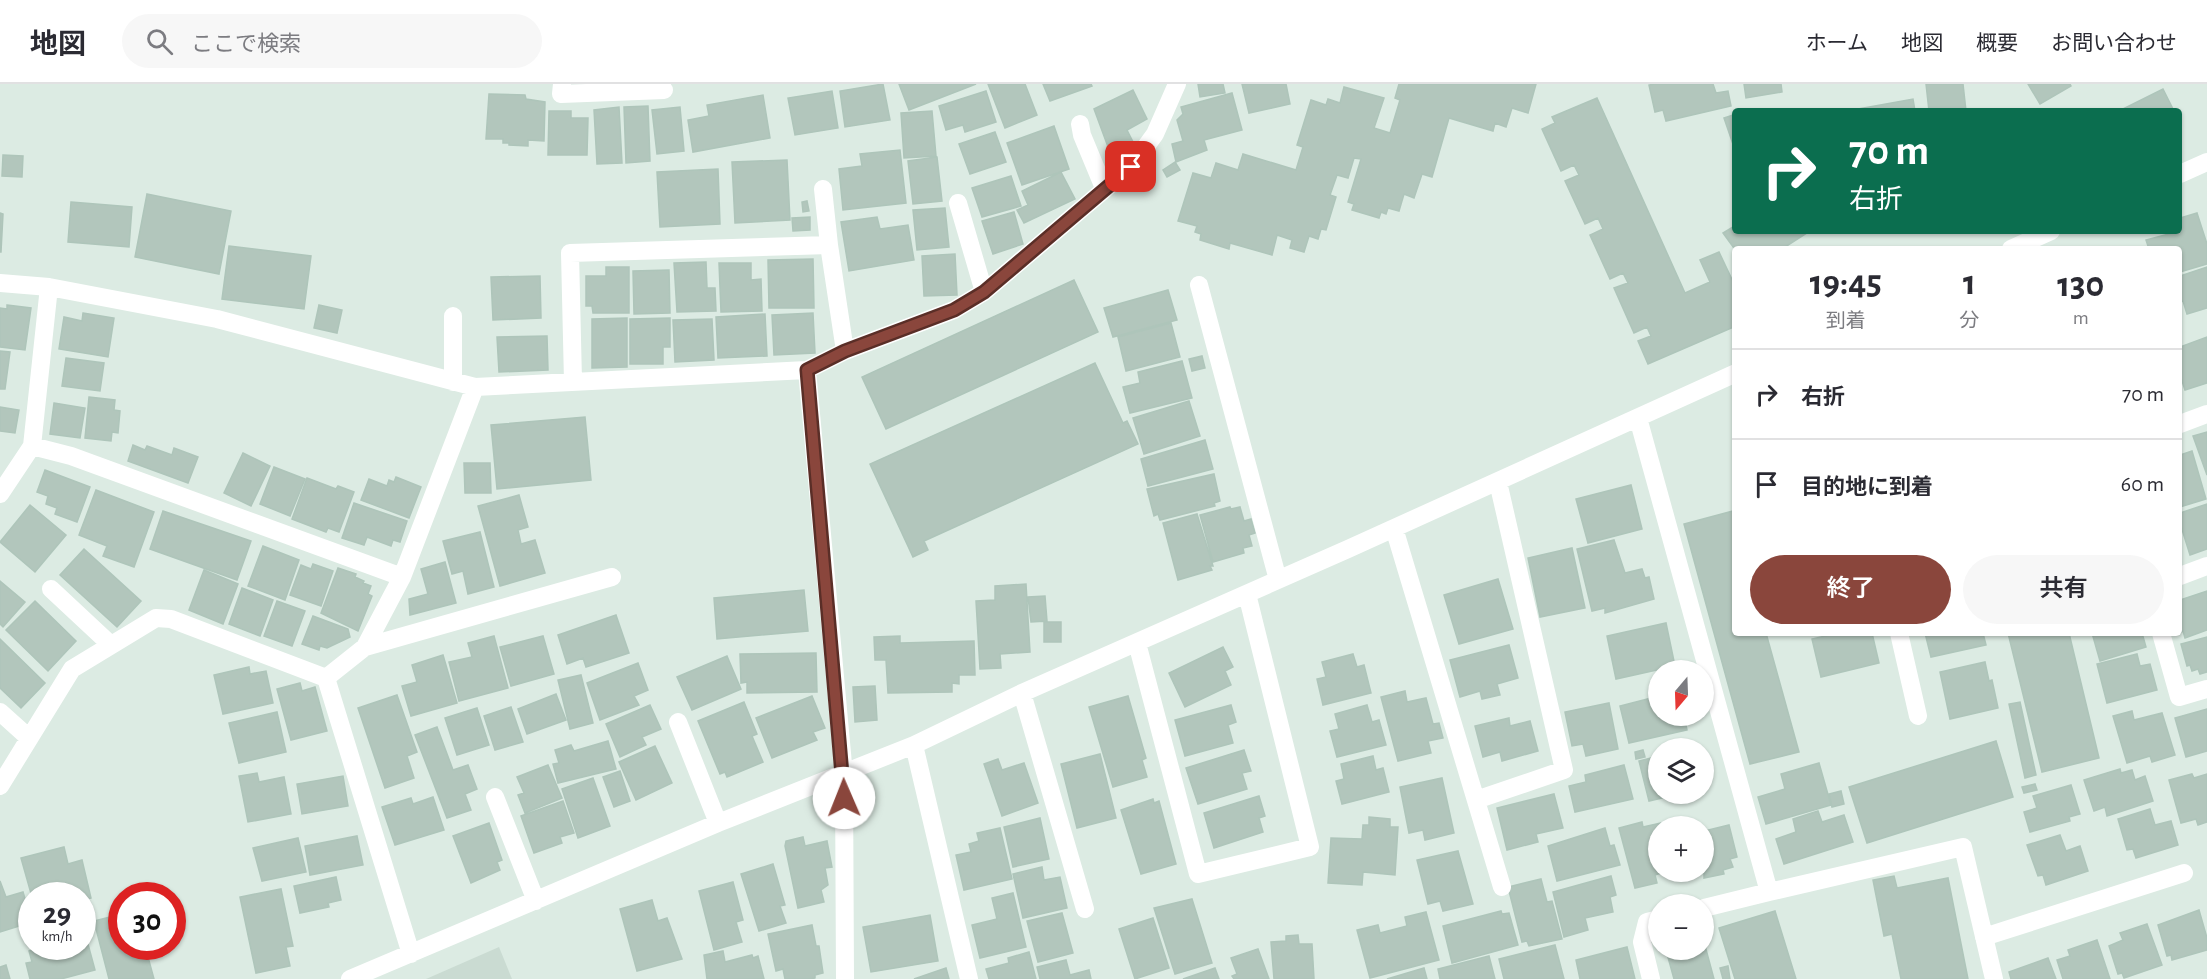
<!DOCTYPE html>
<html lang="ja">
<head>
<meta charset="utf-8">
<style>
  body { margin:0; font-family:"Alegreya Sans","Noto Sans JP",sans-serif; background:#f7f7f7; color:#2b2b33; height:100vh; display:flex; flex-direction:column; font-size:22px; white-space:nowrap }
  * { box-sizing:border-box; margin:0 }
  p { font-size:20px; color:#7c7c81 }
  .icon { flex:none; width:33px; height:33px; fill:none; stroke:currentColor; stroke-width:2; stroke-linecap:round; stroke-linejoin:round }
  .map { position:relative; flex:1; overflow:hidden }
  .drawer { position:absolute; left:1732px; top:162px; width:450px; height:390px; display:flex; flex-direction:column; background:#fff; border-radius:6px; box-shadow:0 2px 4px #0004 }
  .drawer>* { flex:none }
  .guide { position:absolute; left:1732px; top:24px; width:450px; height:126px; border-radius:6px; box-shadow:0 2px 4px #0004; background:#0b6e4f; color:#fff; overflow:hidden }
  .needle { width:39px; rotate:199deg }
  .fabs { position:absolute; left:1648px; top:576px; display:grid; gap:12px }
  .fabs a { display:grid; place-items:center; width:66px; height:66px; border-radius:50%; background:#fff; box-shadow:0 2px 4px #0004; font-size:30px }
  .speed { position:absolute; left:18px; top:798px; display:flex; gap:12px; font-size:30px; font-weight:700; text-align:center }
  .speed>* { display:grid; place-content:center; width:78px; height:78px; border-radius:50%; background:#fff; box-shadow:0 2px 4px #0004; line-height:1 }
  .speed small { font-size:15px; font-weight:400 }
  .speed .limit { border:9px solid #d22; background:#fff; color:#111 }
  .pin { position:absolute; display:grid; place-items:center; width:51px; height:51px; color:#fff; margin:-26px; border-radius:12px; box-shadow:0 3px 9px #0006 }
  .me { position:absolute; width:66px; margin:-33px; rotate:359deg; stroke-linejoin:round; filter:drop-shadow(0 0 4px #0008) }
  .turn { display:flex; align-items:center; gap:21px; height:126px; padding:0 18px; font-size:27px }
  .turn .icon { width:78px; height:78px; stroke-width:2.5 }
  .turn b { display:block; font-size:42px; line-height:51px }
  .eta { display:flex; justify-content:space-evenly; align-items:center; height:102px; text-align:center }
  .eta b { font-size:36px; font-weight:600; line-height:42px }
  .primary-button { display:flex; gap:12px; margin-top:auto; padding:12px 18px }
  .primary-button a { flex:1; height:69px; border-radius:36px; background:#8a463c; color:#fff; font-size:24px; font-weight:600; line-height:69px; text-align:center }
  .primary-button a+a { background:#f7f7f7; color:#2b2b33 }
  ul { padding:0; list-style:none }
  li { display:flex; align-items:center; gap:18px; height:90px; padding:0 18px; border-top:2px solid #e1e1e2 }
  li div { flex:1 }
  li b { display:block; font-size:22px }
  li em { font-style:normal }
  header { display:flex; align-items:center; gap:36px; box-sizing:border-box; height:84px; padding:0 30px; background:#fff; border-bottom:2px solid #e1e1e2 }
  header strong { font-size:28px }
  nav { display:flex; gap:33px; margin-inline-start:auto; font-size:21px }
  .search { width:420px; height:54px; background:#f7f7f7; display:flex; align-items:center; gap:15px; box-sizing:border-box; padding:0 21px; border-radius:33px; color:#7c7c81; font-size:22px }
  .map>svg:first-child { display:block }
  .built { fill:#cadbd2 }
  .building { fill:#b2c6bc; stroke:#aec5ba; stroke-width:1.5 }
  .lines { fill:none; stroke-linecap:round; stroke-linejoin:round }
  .minor { stroke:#fff; stroke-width:18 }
  .route-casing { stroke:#5a2e27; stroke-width:15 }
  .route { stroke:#8a463c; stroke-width:10 }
</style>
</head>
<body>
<header>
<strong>地図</strong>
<div class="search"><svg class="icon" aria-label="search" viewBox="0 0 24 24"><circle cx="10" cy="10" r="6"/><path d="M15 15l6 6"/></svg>ここで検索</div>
<nav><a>ホーム</a><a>地図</a><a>概要</a><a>お問い合わせ</a></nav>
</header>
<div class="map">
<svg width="2207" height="895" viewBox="0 0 2207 895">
  <rect width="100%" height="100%" fill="#dcebe3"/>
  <!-- built -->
  <path class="built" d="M499 863 512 895H426Z"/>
  <!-- building -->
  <path class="building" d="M883 0 890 36 845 43 840 7Z
    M899 0H976L909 26Z
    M988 0H1025L1037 31 1005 44Z
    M1043 0H1091L1092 2 1050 17Z
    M1198 0H1223L1225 9 1200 13Z
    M1242 0H1286L1290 20 1249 29Z
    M1399 0H1536L1528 29 1512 24 1506 43 1495 39 1493 47 1449 34 1432 93 1422 90 1414 114 1404 110 1399 127 1388 124 1386 130 1381 128 1379 134 1352 126 1354 120 1348 118 1361 75 1354 74 1348 94 1337 91 1330 111 1336 113 1326 146 1321 145 1318 155 1309 152 1304 168 1290 164 1292 156 1277 151 1272 171 1230 159 1229 165 1200 156 1201 150 1195 148 1197 142 1178 137 1193 89 1211 94 1216 79 1238 86 1243 70 1296 86 1303 63 1297 61 1311 16 1326 21 1328 15 1340 19 1344 3 1384 14 1374 44 1390 49 1400 16 1395 14Z
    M1655 0H1713L1716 9 1728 7 1731 22 1666 37 1663 26 1655 28 1649 1Z
    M1744 0H1781L1782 8 1746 14Z
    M1926 0H1963L1966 27H1929Z
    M2028 0H2070L2071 2 2040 20Z
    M2163 5 2174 27H2119Z
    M1133 6 1147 35 1127 46 1134 60 1111 71 1094 25Z
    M832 7 838 44 795 51 788 14Z
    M986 7 996 38 965 48 963 41 946 46 939 22Z
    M1232 9 1242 46 1204 56 1207 66 1176 78 1172 60 1183 57 1177 36 1183 30 1181 23Z
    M489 10 525 11 526 15 545 18 544 57 528 56V62L509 61V59H503V55H486Z
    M763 11 770 54 693 68 688 36 709 32 707 21Z
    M1597 14 1685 209 1710 198 1700 176 1719 168 1736 204V242L1648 280 1638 257 1651 252 1647 243 1634 249 1614 204 1628 199 1623 189 1610 195 1590 151 1603 145 1598 134 1585 140 1565 97 1579 91 1574 81 1561 87 1542 45 1555 39 1552 33Z
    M1913 15 1915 27H1847Z
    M648 22 650 77 626 79 624 23Z
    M619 23 622 79 597 80 594 26Z
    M680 23 684 67 657 70 652 26Z
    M549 27H571V34H588L587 71H548Z
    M932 27 936 72 904 74 901 29Z
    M1736 30V69L1724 34Z
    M1054 42 1069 85 1022 101 1007 59Z
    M995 48 1006 78 970 90 959 60Z
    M900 66 906 119 843 126 839 85 862 82 860 70Z
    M3 71 23 72 22 93 2 92Z
    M937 73 942 117 913 120 908 77Z
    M787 76 790 136 735 139 732 78Z
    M1175 78 1180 86 1167 93 1163 86Z
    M718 85 720 140 660 143 657 88Z
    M1061 88 1075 115 1024 139 1017 126 1028 121 1022 107Z
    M1011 92 1021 122 982 133 972 104Z
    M147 110 231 127 219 190 135 173Z
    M807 117 809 127 803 128 802 118Z
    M71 118 132 123 129 163 68 158Z
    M945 124 949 163 917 166 913 126Z
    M1014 128 1023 160 993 170 982 137Z
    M0 129 3 130 1 168H0Z
    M2197 129 2207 160V180L2180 188V165H2149L2146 156 2180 147V134Z
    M810 133V146L793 147 792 134Z
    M877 133 880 145 908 141 914 176 849 187 841 138Z
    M1736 141V147H1810L1782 165H1736V167L1723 149Z
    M229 162 311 172 304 225 222 215Z
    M955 170 957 211 924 212 922 172Z
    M813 175 814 224H769L768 176Z
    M706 178 707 204H715L716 227 677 228 674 179Z
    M719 179H751V196L761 195 762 227 721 228Z
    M606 183H629V229H593L592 222H586V192H606Z
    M2207 183V224L2187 230 2183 217 2180 218V192Z
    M669 186 670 229 634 230 633 187Z
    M540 192 541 234 493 236 491 193Z
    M1074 196 1098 248 886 345 862 293Z
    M1168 206 1177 236 1113 253 1104 224Z
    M7 221 31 224 25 266 0 263V224L7 225Z
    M319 221 342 226 337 249 314 244Z
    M83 229 114 234 108 273 59 265 64 233 82 237Z
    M813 229 815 269 774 271 772 231Z
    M765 230 767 272 718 274 716 233Z
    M627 234V283L592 284V235Z
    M670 234V263H663V280H630V235Z
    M712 235 714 276 675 278 673 236Z
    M1171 239 1180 273 1126 287 1118 253Z
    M547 252 548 286 499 288 497 253Z
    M2207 253V299L2185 306 2180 291V263Z
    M0 267 10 268 5 305H0Z
    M1202 272 1205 284 1192 287 1189 275Z
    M66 274 104 279 100 307 62 302Z
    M1182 277 1192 314 1130 329 1123 303 1140 299 1138 288Z
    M1095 279 1123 339 1127 337 1138 360 924 457 928 466 913 473 870 380Z
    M89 313 115 316 114 326 120 327 118 349 112 348 111 357 85 354Z
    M1189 317 1200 352 1144 370 1133 334Z
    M54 319 85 324 80 354 50 350Z
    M0 323 19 326 15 349 0 347Z
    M585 333 591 396 497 405 491 341Z
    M2207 348V391L2193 352Z
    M1205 356 1213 385 1148 402 1141 375Z
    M133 361 145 366 147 362 172 371 174 364 198 373 188 399 128 377Z
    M2192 367 2206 415 2180 423V371Z
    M243 369 270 382 251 422 224 409Z
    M464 379H490L491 409H465Z
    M274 383 305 395 290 432 260 420Z
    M45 386 90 403 77 438 55 430 57 424 46 420 48 412 37 408Z
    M1214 390 1220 417 1214 419 1215 422 1160 436 1158 430 1154 432 1147 405Z
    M396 393 421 403 409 434 361 416 369 395 387 402 389 396 394 398Z
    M307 394 336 405 338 402 354 408 339 448 328 444 326 448 292 435Z
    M1631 401 1642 445 1588 459 1576 415Z
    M96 406 154 428 134 483 103 472 107 462 79 451Z
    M519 411 528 443 518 446 521 460 535 456 545 489 500 502 478 422Z
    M354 419 407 437 400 458 393 456 391 462 367 453 364 461 342 454Z
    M2207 420V465L2190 471 2180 439V429Z
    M30 421 66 451 35 488 0 458Z
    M1230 423 1231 425 1240 423 1244 437 1251 435 1255 449 1249 451 1252 462 1243 464 1244 469 1213 478 1200 431Z
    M163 427 251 457 237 496 150 465Z
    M1733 427 1736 437V549H1766L1799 668 1750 680 1684 440Z
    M1197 430 1213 482H1210L1212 486 1178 496 1163 439Z
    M480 448 494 503 468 510 463 487 452 490 443 457Z
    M1614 456 1625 489 1642 485 1645 494 1649 493 1654 515 1605 529V524L1592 527 1577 465Z
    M263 462 299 476 285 516 248 502Z
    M1572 464 1585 524 1540 533 1528 474Z
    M84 465 141 517 117 543 60 491Z
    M445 478 456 519 410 531 409 515 428 510 421 485Z
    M313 480 333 487 321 522 290 511 301 481 311 485Z
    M338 484 356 490 355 493 364 497 363 499 371 502 368 510 372 512 358 547 321 529Z
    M204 486 238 500 223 540 189 526Z
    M1498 495 1513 545 1459 560 1444 511Z
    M0 497 25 518 3 543 0 540Z
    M1026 500 1030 568 1000 570 1001 584 980 585 976 517 995 516V502Z
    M242 504 273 516 260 552 229 540Z
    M804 506 808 547 717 555 714 514Z
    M2207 507V546L2185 554 2183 547 2180 549V516Z
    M1045 512 1047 537 1031 538 1028 513Z
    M35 517 76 557 48 587 6 546Z
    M277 517 305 527 292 562 264 552Z
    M616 531 629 569 586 583 583 574 567 580 558 551Z
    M313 532 348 545 350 553 327 564 320 562 319 566 302 560Z
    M1044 538H1061V558H1044Z
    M1666 539 1675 582 1616 595 1607 552Z
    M1838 549H1872L1879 579 1821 593 1812 555Z
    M1925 549H1983L1986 561 1931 573Z
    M2008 549H2069L2099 674 2042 688Z
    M2092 549H2142L2146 563 2100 577Z
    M494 552 508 604 459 617 449 578 472 573 468 559Z
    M543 552 554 590 511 602 500 563Z
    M900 552V559L974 557 975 591H959V600L952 599V608L888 609 886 576H875L874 553Z
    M2207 553V588L2200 590 2198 585 2192 587 2190 581 2187 582 2181 560Z
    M0 555 45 599 21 624 0 604Z
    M1509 561 1518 594 1497 600 1500 611 1482 615 1480 607 1460 613 1450 576Z
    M1223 563 1233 583 1225 587 1231 601 1185 623 1169 589Z
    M816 569 817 608 747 609V598L741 599 740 570Z
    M1353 570 1357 583 1364 581 1371 609 1323 621 1317 595 1326 593 1322 578Z
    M2137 570 2140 582 2150 580 2157 606 2107 619 2097 580Z
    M443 571 457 619 411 632 402 602 417 598 412 581Z
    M727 572 741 605 692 626 677 593Z
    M1985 578 1989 597 1992 596 1998 624 1950 635 1940 588Z
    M638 579 648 606 634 612 639 621 600 636 587 599Z
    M249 583 250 590 266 587 273 619 223 630 214 591Z
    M581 591 593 639 570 645 558 596Z
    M300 599 302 607 315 603 327 647 291 656 277 605Z
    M875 602 877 636 855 638 853 603Z
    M1405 607 1407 618 1426 614 1433 640 1439 639 1443 654 1428 657 1431 669 1398 677 1381 613Z
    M556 610 566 636 527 650 518 625Z
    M397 611 417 668 407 672 414 694 385 704 358 624Z
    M812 612 825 644 813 648 817 656 772 674 756 634Z
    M1128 612 1146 674 1142 676 1147 693 1113 703 1089 623Z
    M1659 612V632H1684L1687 646 1629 659 1620 622Z
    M744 618 757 650 752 652 763 678 727 693 725 688 720 690 698 637Z
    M2020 618 2036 691 2025 694 2009 620Z
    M1609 619 1618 665 1586 672 1583 660 1572 662 1565 628Z
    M650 621 661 645 642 653 646 661 620 673 606 640Z
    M1231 621 1236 638 1228 641 1233 659 1185 672 1175 636Z
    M1367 621 1372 638 1379 636 1386 661 1337 673 1330 647 1339 645 1335 630Z
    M511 623 523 658 495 666 484 632Z
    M477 624 489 661 457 671 445 634Z
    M2207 625V667L2186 673 2175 634Z
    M2132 627 2134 636 2162 629 2175 671 2152 678 2150 672 2127 679 2113 632Z
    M277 628 286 668 239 679 229 639Z
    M1509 634 1510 642 1530 637 1538 667 1502 677 1500 668 1483 673 1475 642Z
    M437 643 453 686 468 681 477 705 465 710 471 726 447 734 415 651Z
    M608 657 616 685 558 699 553 680 559 679 555 666 571 661 574 667Z
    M1996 657 2013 713 1867 759 1849 703Z
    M655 662 672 699 636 716 619 678Z
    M1244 666 1251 687 1242 689 1247 705 1198 720 1186 684Z
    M1643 666 1645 673 1636 675 1635 668Z
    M1100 670 1116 734 1077 744 1061 680Z
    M1373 672 1376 686 1383 684 1389 708 1342 720 1336 697 1344 695 1341 680Z
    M1659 672V710H1679L1649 717 1639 677Z
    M998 675 1002 686 1024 679 1038 719 1002 732 984 680Z
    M1819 679 1831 721 1766 740 1758 713 1785 705 1781 690Z
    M548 681 562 714 525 729 518 711 524 709 517 693Z
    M1624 681 1633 715 1575 728 1569 702 1586 698 1585 691Z
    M2120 685 2121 689 2132 686 2135 696 2145 692 2153 717 2107 732 2105 723 2094 727 2084 696Z
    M620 687 630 717 614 723 603 693Z
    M257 689 259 698 284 693 291 730 248 738 239 692Z
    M2192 690 2194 694 2207 690V738L2198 741 2196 735 2181 739 2169 696Z
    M343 692 348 722 302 730 297 700Z
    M593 694 610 742 578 754 562 705Z
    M1442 694 1454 749 1425 756 1423 746 1409 749 1400 703Z
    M2035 700 2037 706 2024 709 2022 703Z
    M2071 701 2080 730 2069 733 2070 737 2030 748 2024 728 2037 724 2033 712Z
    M1841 707 1844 720 1832 723 1829 710Z
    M1554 710 1563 744 1536 750 1538 758 1507 766 1497 724Z
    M1259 712 1265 732 1259 734 1263 748 1214 764 1204 729Z
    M433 713 444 746 395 761 382 723 411 714 413 720Z
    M1153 715 1154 719 1159 717 1176 780 1141 790 1121 726Z
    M563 717 574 749 560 753 562 759 534 769 521 732Z
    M2150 725 2155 741 2171 737 2178 761 2136 774 2133 765 2127 766 2118 735Z
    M1818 727 1822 738 1844 731 1853 758 1784 780 1776 755 1796 748 1793 735Z
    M1369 733 1390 735V743H1398L1395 791 1363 788 1362 801 1328 799 1331 754 1362 755 1363 741H1369Z
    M1040 734 1049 775 1013 783 1004 743Z
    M1642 738 1643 743 1661 739 1658 776 1661 789 1655 791 1657 799 1635 804 1619 744Z
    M489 739 502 776 497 778 500 786 471 799 453 752Z
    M1729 741 1737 773 1730 775 1733 783 1723 786 1724 790 1704 794V747Z
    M1000 744 1012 795 964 806 956 771 971 768 969 760 979 757 977 749Z
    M1605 744 1610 762 1614 761 1620 781 1557 797 1548 762Z
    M2060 751 2066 767 2080 762 2088 787 2046 801 2043 791 2038 792 2027 761Z
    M357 752 363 781 310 791 305 762Z
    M803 753 805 762 827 757 832 783 825 784 828 801 821 806 824 818 798 824 785 762 786 757Z
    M298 754 306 788 262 797 253 764Z
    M64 763 68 780 82 776 91 814 82 817V812L32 813 21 774Z
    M1458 767 1473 820 1443 827 1440 817 1428 820 1417 776Z
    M773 780 785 821 780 822 786 839 759 847 741 790Z
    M1042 783 1044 796 1060 793 1067 824 1023 834 1013 790Z
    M1611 792 1616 811 1610 813 1613 828 1585 834 1588 846 1564 853 1553 808Z
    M1894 792 1897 804 1948 794 1968 895H1901L1892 850 1884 852 1873 796Z
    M336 793 341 816 328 819 329 823 300 829 294 802Z
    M1541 795 1547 818 1552 817 1562 855 1529 862 1527 857 1522 858 1508 803Z
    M0 797 6 813 23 808 32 838 0 848Z
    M733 798 743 836 736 838 742 858 714 866 699 807Z
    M281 805 293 862 286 863 290 882 256 889 240 813Z
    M1013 809 1026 863 980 874 972 841 997 835 992 814Z
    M1192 815 1212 879 1175 890 1154 824Z
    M652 816 658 837 667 834 682 875 637 887 620 825Z
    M2199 826 2207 854V866L2172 876 2171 871 2167 872 2158 841Z
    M1501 827 1502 830 1509 829 1518 861 1452 879 1443 842Z
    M1775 827 1796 895H1735L1719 844Z
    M1426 828 1439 876 1370 894 1357 846 1378 841 1380 849 1407 842 1405 833Z
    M1062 829 1073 869 1038 878 1027 837Z
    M122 830V862H145L154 895H109L94 837Z
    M930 831 938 877 871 888 863 843Z
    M1153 834 1169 884 1135 895 1119 845Z
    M82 838 95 886 61 895H30L26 879 32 878 29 867 42 862H82Z
    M2147 840 2162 881 2124 894 2122 889 2118 890 2109 862 2123 856 2120 849Z
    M812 841 816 862H819L823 889 815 891V894L811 895H785L783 885 776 887 768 850Z
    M1298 851 1299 860H1312L1314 895H1274L1271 858 1286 857V852Z
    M2097 856 2110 895H2063L2057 876 2070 872 2068 866Z
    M1704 858 1714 895H1674L1666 866H1704Z
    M1555 861 1564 895H1504L1499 875Z
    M1627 863 1635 895H1580L1576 876Z
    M1258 865 1269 895H1234L1232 892 1237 890 1231 874Z
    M723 867 725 878 752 871 753 874 758 872 764 895H707L704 871Z
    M1029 868 1036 895H989L986 885 1009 879 1008 874Z
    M1489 872 1495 895H1440L1438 885Z
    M2048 874 2056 895H2011L2009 888Z
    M1066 876 1070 891 1089 886 1091 895H1040L1037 883Z
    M6 881 10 895H0V883Z
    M1728 882 1730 895H1723L1720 884Z
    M946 884 949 895H914Z
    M1215 884 1219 895H1183Z
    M1424 884 1427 895H1387Z"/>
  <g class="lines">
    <!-- minor -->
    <path class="minor" d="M562 0 561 10 664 6
      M1080 40 1082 51 1104 104
      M2180 90 2207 78
      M823 105 829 161
      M958 119 984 208
      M2011 165 2051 147
      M0 199 49 203 217 235 475 303 807 286 845 267 954 226 984 208 1131 83 1155 50 1177 0
      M1199 201 1278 496
      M807 286 844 691 845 895
      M573 297 570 169 829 161 845 267
      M453 298V232
      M1638 334 1769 808 1704 824
      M2180 340 2207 330
      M32 362 71 372 402 493
      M0 410 32 362 49 203
      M1394 444 1502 803
      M2180 492 2207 482
      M51 505 111 561
      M1899 549 1918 632
      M2161 549 2179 613 2207 605
      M1137 559 1198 790 1310 763 1247 510
      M365 563 612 493
      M1022 609 1085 825
      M0 628 29 654
      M678 638 718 739
      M914 661 969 895
      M0 702 72 585 156 534 171 535 326 594
      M495 713 536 817
      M1476 716 1564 686 1498 398
      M1769 808 1963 763 1994 895
      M1984 853 2184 789
      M411 870 326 594 365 563 402 493 475 303
      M350 895 718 739 914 661 1022 609 1348 465 1736 289
      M1651 895 1642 858 1647 838 1659 835"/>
  </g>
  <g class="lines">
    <defs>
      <path id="route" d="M844 714 807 286 845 267 954 226 984 208 1131 83"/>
    </defs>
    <!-- route casing -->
    <use href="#route" class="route-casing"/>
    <!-- route -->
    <use href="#route" class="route"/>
  </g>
</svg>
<div class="fabs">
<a><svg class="needle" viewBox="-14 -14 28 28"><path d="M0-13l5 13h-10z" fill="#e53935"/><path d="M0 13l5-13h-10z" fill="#7c7c81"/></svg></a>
<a><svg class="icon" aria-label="layers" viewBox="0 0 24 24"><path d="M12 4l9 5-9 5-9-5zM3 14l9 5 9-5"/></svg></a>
<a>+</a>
<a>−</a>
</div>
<div class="speed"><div>29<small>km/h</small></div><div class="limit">30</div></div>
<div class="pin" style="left:1131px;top:83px;background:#d93025"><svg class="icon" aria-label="arrive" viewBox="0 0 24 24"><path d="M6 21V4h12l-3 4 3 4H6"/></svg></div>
<svg class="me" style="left:844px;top:714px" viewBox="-20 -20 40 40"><circle r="19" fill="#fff"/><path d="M0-13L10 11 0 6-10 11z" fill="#8a463c"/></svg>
<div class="guide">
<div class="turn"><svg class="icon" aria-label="right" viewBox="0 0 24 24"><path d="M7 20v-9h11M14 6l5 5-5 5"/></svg><div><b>70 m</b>右折</div></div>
</div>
<section class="drawer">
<div class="eta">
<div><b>19:45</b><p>到着</p></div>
<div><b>1</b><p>分</p></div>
<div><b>130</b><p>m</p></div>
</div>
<ul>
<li><svg class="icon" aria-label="right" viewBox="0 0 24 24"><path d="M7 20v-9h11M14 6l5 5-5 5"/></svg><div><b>右折</b></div><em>70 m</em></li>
<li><svg class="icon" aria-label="arrive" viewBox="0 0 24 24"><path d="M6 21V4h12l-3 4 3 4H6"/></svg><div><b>目的地に到着</b></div><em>60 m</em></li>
</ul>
<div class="primary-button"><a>終了</a><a>共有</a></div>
</section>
</div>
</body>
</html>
